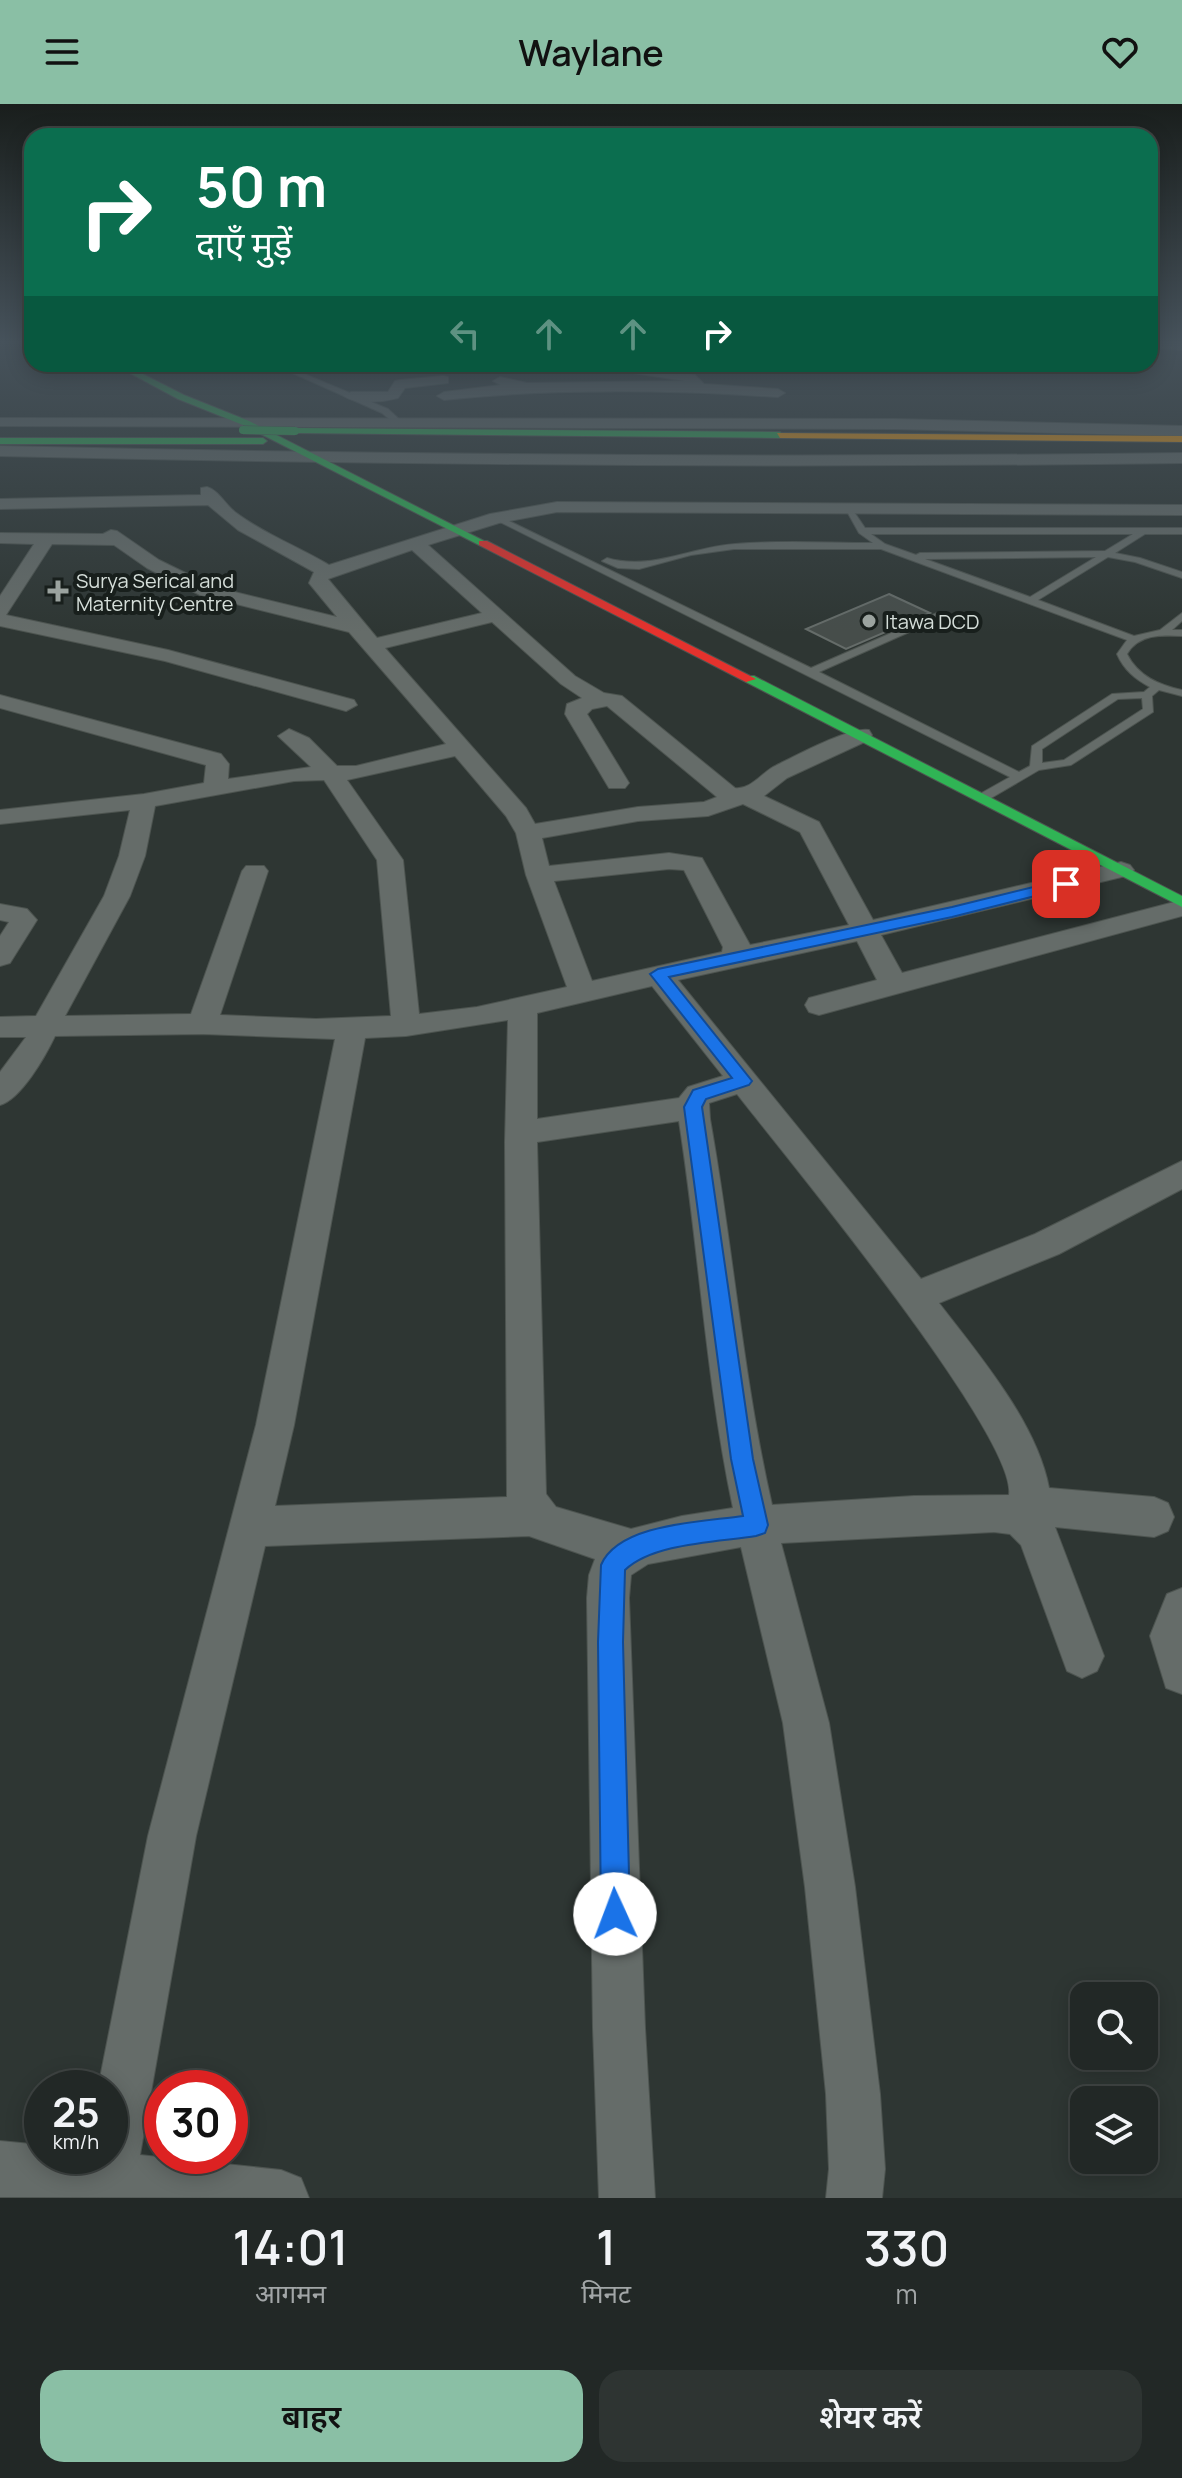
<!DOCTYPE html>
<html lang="hi">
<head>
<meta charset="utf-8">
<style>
  body { margin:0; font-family:Manrope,"Noto Sans Devanagari",sans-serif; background:#2e3432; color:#f1f3f6; height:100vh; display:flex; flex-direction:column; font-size:30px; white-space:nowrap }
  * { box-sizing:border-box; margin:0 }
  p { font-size:26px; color:#a2a6a7 }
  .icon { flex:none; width:44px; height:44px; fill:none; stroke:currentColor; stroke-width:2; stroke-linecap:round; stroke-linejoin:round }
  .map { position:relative; height:2094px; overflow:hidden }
  .sheet { display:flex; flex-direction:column; background:#222826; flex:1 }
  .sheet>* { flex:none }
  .hud { position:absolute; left:24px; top:24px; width:1134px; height:244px; border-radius:24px; box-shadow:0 4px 20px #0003,0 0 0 2px #3f4443; background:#0b6e4f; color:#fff; overflow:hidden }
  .buttons { position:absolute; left:1070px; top:1878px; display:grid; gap:16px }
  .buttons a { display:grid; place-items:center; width:88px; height:88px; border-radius:16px; background:#222826; box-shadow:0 4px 20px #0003,0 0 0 2px #3f4443; font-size:40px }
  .speed { position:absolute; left:24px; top:1966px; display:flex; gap:16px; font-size:40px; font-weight:700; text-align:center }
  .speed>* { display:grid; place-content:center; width:104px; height:104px; border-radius:50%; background:#222826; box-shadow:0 4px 20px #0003,0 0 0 2px #3f4443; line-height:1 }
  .speed small { font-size:20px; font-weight:400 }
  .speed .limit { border:12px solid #d22; background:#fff; color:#111 }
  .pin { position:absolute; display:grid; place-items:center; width:68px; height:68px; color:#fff; margin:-34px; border-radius:16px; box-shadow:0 4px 12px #0006 }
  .me { position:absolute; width:88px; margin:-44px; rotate:358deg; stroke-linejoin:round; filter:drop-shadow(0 0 6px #0008) }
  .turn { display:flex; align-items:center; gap:28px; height:168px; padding:0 40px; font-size:36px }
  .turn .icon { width:104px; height:104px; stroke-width:2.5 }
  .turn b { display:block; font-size:56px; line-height:68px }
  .lanes { display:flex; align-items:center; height:76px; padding:0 40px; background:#0003; justify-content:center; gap:40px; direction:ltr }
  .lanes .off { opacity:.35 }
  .eta { display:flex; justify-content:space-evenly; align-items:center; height:136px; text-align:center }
  .eta b { font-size:48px; font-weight:600; line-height:56px }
  .button { display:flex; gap:16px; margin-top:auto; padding:16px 40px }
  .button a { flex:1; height:92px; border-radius:24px; background:#8abfa5; color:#111; font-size:32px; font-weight:600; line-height:92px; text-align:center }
  .button a+a { background:#2e3432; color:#f1f3f6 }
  header { display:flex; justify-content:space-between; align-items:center; height:104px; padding:0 40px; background:#8abfa5; color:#111; font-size:36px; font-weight:600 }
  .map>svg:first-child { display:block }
  .building { fill:#464d4a; stroke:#656c69; stroke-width:2 }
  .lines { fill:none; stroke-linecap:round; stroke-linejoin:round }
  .lane-casing { stroke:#4d5450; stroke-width:2 }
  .street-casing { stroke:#4d5450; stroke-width:2 }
  .fast-casing { stroke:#4d5450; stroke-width:2 }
  .slow-casing { stroke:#4d5450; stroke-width:2 }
  .jam-casing { stroke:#4d5450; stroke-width:2 }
  .lane { fill:#656c69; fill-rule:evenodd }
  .street { fill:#656c69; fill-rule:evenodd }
  .fast { fill:#30b455; fill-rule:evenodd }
  .slow { fill:#ff9f0a; fill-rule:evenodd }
  .jam { fill:#e5322d; fill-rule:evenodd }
  .fast-bridge-casing { stroke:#4d5450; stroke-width:9; stroke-linecap:butt }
  .fast-bridge { stroke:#30b455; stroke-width:8 }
  .route { fill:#1a73e8; stroke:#114b97; stroke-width:2 }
  .poi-dot { fill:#9ba39f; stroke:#181f1c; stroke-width:3 }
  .labels { text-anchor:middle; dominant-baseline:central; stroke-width:8; stroke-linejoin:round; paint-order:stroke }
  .far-poi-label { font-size:20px; fill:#d5ded9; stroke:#181f1c; text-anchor:start }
</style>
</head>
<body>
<header><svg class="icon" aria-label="menu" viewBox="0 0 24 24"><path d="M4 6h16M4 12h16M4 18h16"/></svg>Waylane<svg class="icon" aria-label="heart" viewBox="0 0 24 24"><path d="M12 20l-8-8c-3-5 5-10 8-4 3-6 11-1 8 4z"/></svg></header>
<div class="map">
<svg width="1182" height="2094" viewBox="0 0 1182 2094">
  <rect width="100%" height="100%" fill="#2e3633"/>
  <!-- building -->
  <path class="building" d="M889 490 930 509 846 545 806 525Z"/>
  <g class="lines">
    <defs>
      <path id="lane" d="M290 264 388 305 401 317 394 319 382 309 288 267Z
        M844 402H850L865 424H1182V430H1145L1115 449 1140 454 1182 468V474L1135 458 1108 453 1038 496 1134 532 1160 526 1182 509V517L1172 526H1182V532C1161 531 1139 530 1127 550 1138 572 1159 581 1182 586V592L1159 586 1152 592 1153 608 1071 661 1039 666 986 697H978V691L1010 673 492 414 499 412 811 564 937 509H943V513L819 568 1019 668 1030 662 1032 642 1112 590 1144 588 1150 583C1135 575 1124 566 1117 550L1127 536 881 445H734L691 451 639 465 618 464 602 457 607 454C651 467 691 443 735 440 781 436 827 439 873 439L859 429ZM871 430H1133L1105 447 920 449 916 451 885 440ZM1096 453 1030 493 925 455ZM1142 594 1143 605 1064 656 1042 659V645L1118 595Z"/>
      <path id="street" d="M1150 236 1182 238V246L1150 244Z
        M632 261 695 271 704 280 778 285 785 289 778 293C666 286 556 284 444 296L437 292 444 288 501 281 493 277 500 273 527 279 685 277 627 268V262Z
        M443 272 448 273V279L405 284 398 294C383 298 356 301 344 292L351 288H388L395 277 400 276Z
        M0 314 894 315 1182 322V332L894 325 0 322Z
        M0 342C394 351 788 354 1182 349V359C788 364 394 361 0 352Z
        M207 383C218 386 225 400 235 408 264 430 299 443 329 461L490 410 557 398 1182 401V411L557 408 499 419 428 441 575 572 604 589 622 592 735 684C750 686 761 670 773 663 793 653 850 622 869 626L872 631 869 636 787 674 764 692 819 718 873 816 1121 758 1130 761 1134 766 1130 771 881 831 902 869 1182 796V812L819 911 809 908 805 901 809 894 877 876 857 837 678 876 921 1175 1035 1130 1182 1057V1085L1059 1150 939 1199C979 1251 1037 1319 1049 1384L1154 1393 1168 1399 1174 1413 1168 1427 1154 1433 1055 1423 1104 1552 1097 1567 1082 1574 1067 1567 1021 1441 1010 1430 994 1428 781 1439 829 1619 855 1783 880 1990 885 2065 882 2094H826L829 2065 826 1990 805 1783 783 1619 741 1443 648 1460 631 1471 629 1494 645 1924 655 2094H599L593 1924 587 1494 589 1471 595 1455 529 1432 265 1442 196 1732 140 2051 281 2066 301 2074 309 2094 0 2093V2037L42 2041V2052H110V1984H98L148 1732 256 1321 335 935 203 930 55 932C45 953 21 995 0 1001V968L26 933H0V913L36 912 104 792 119 752 130 706 0 720V706L144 690 204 679 206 661 0 604V591L221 650 229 660 228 675 311 663 278 632 289 625 309 634 337 662H356L446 640 349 528 200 491 147 464 114 441 52 440 6 511 168 546 354 596 357 601 346 607 165 557 0 522V492L34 440 0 439V429L103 430 111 426 117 427 159 456 214 483 337 513 309 479 314 468 238 426 208 401 0 405V395L201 391V384ZM412 446 482 509 377 534 328 475ZM492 518 561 580 582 594 567 600 565 610 609 684H625L629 679 587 610 592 605 607 602 717 693 704 698 638 703 535 720 526 704 385 544ZM455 652 506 712 516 729 526 771 567 883 477 903 419 910 403 756 347 676ZM324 676 377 756 391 912 316 915 220 911 268 767 264 762H246L242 767 191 910 65 912 130 792 145 752 155 702 294 677ZM743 700 800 728 849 821 750 841 702 754 669 749 549 762 542 734 638 717 708 712ZM669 765 684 766 723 843 722 848 592 877 554 777ZM652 882 723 972 688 983 679 994 537 1015V909ZM508 916 505 1038 507 1393 275 1402 294 1321 365 934 406 932ZM737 990C783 1049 1018 1333 1009 1391L914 1392 772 1401C743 1274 733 1143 710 1015L709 999ZM679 1017C699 1145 706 1277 733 1404L682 1412 631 1425 556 1403 546 1390 537 1038Z
        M0 800 27 805 37 816 10 859 0 862V832L9 818 0 816Z
        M1182 1484V1590L1166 1584 1150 1532 1167 1490Z"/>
      <path id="fast" d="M113 260H123L184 291 249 317 488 439 479 441 243 321 178 295Z
        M295 324 780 328 784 331 780 334 292 329Z
        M0 334H263L267 337 263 340H0Z
        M746 572H754L1182 792V803L746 578Z"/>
      <path id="slow" d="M777 329 1182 332V338L780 334Z"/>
      <path id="jam" d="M479 437H487L756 575 746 578 479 441Z"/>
    </defs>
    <!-- lane casing -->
    <use href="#lane" class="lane-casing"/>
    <!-- street casing -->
    <use href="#street" class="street-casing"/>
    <!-- fast casing -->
    <use href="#fast" class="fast-casing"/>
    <!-- slow casing -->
    <use href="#slow" class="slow-casing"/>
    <!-- jam casing -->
    <use href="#jam" class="jam-casing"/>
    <!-- lane -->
    <use href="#lane" class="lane"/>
    <!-- street -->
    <use href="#street" class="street"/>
    <!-- fast -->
    <use href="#fast" class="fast"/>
    <!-- slow -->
    <use href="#slow" class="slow"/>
    <!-- jam -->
    <use href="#jam" class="jam"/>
    <defs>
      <path id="fast-bridge" d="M243 326 295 327"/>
    </defs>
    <!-- fast-bridge casing -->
    <use href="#fast-bridge" class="fast-bridge-casing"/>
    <!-- fast-bridge -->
    <use href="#fast-bridge" class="fast-bridge"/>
  </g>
  <!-- sky -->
  <linearGradient id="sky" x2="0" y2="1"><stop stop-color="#191e1c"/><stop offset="0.45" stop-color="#46525b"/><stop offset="1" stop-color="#46525b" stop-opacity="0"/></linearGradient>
  <rect width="1182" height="528" fill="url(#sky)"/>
  <!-- route -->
  <path class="route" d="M1066 775 1071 777V783L952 813 669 873 752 977 749 981 706 995 702 1003 753 1355 768 1421 765 1429 756 1432C718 1438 653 1439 625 1466L623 1538 630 1810 625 1820 615 1824 605 1820 601 1810 598 1538 601 1461C619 1419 703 1418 743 1412L731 1355 684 1003 693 986 732 974 650 870 658 865 952 803Z"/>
  <!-- markers -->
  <g class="poi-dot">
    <path d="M54 475h8v8h8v8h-8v8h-8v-8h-8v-8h8z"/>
    <circle cx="869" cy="517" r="8"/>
  </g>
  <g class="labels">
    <!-- far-poi labels -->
    <g class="far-poi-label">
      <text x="76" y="476">Surya Serical and<tspan x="76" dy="23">Maternity Centre</tspan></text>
      <text x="885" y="517">Itawa DCD</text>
    </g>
  </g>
</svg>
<div class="buttons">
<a><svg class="icon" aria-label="search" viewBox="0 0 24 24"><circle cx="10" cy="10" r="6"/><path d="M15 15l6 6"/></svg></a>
<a><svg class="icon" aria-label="layers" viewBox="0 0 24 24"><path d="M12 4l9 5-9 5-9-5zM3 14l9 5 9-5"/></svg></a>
</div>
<div class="speed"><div>25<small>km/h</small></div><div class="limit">30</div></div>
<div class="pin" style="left:1066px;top:780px;background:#d93025"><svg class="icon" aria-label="arrive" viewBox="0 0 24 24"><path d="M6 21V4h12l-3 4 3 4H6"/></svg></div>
<svg class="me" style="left:615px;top:1810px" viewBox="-20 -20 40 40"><circle r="19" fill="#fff"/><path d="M0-13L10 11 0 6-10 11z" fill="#1a73e8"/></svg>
<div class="hud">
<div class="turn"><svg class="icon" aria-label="right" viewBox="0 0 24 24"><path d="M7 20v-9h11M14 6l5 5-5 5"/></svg><div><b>50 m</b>दाएँ मुड़ें</div></div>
<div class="lanes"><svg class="icon off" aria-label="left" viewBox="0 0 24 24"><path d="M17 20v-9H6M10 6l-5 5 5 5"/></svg><svg class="icon off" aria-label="ahead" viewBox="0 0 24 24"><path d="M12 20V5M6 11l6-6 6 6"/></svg><svg class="icon off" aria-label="ahead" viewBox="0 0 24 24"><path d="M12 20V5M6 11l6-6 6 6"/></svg><svg class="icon" aria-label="right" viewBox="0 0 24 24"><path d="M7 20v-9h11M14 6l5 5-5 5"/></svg></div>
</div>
</div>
<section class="sheet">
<div class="eta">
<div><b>14:01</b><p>आगमन</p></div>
<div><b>1</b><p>मिनट</p></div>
<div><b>330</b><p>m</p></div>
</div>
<div class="button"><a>बाहर</a><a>शेयर करें</a></div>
</section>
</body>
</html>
